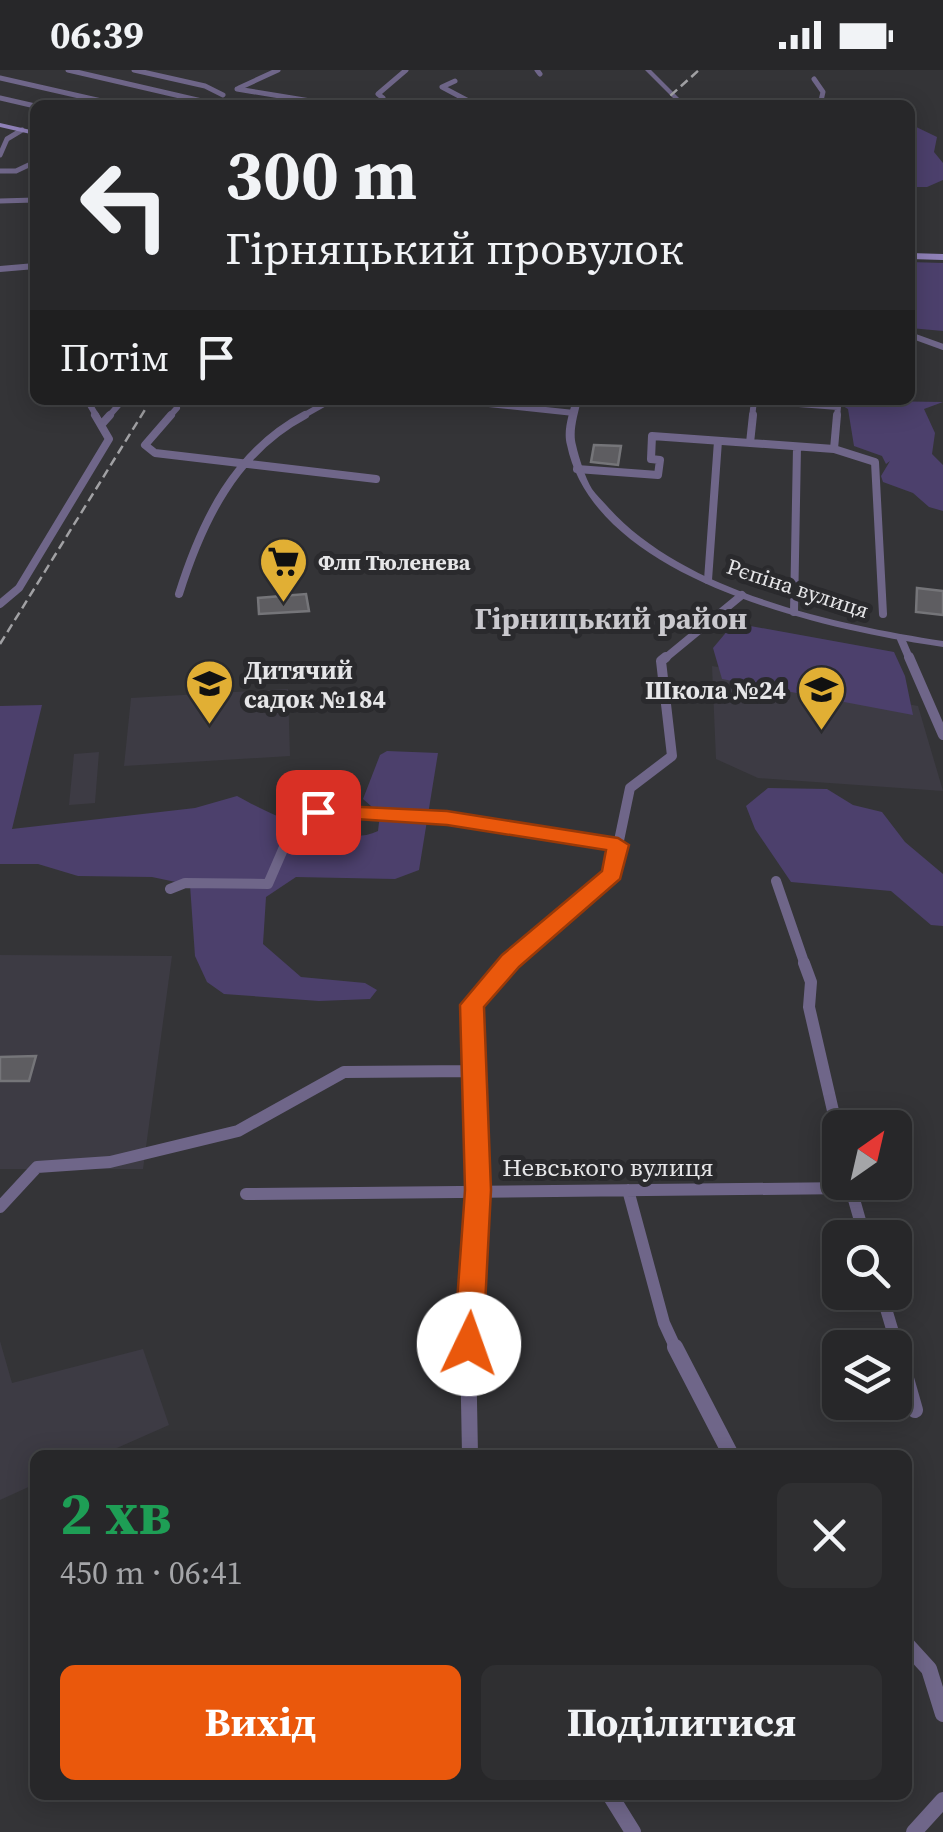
<!DOCTYPE html>
<html lang="uk">
<head>
<meta charset="utf-8">
<style>
  body { margin:0; font-family:"Source Serif 4",serif; background:#2f2f31; color:#f1f3f6; height:100vh; display:flex; flex-direction:column; font-size:38px; white-space:nowrap }
  * { box-sizing:border-box; margin:0 }
  p { font-size:32px; color:#a4a5a8 }
  .icon { flex:none; width:55px; height:55px; fill:none; stroke:currentColor; stroke-width:2; stroke-linecap:round; stroke-linejoin:round }
  .map { position:relative; flex:1; overflow:hidden }
  .drawer { position:absolute; left:30px; top:1380px; width:882px; height:350px; display:flex; flex-direction:column; background:#272729; border-radius:15px; box-shadow:0 5px 25px #0003,0 0 0 2px #434446 }
  .drawer>* { flex:none }
  .top-card { position:absolute; left:30px; top:30px; width:885px; height:305px; border-radius:15px; box-shadow:0 5px 25px #0003,0 0 0 2px #434446; background:#272729; color:#f1f3f6; overflow:hidden }
  .needle { width:65px; rotate:34deg }
  .controls { position:absolute; left:822px; top:1040px; display:grid; gap:20px }
  .controls a { display:grid; place-items:center; width:90px; height:90px; border-radius:15px; background:#272729; box-shadow:0 5px 25px #0003,0 0 0 2px #434446; font-size:50px }
  .pin { position:absolute; display:grid; place-items:center; width:85px; height:85px; color:#fff; margin:-42px; border-radius:20px; box-shadow:0 5px 15px #0006 }
  .me { position:absolute; width:110px; margin:-55px; rotate:3deg; stroke-linejoin:round; filter:drop-shadow(0 0 8px #0008) }
  .turn { display:flex; align-items:center; gap:35px; height:210px; padding:0 30px; font-size:45px }
  .turn .icon { width:130px; height:130px; stroke-width:2.5 }
  .turn b { display:block; font-size:70px; line-height:85px }
  .then { display:flex; align-items:center; height:95px; padding:0 30px; background:#0003; gap:20px; font-size:38px }
  .round { display:grid; place-items:center; flex:none; width:105px; height:105px; border-radius:15px; background:#2f2f31 }
  .headline { display:flex; align-items:center; justify-content:space-between; height:170px; padding:0 30px }
  h1 { font-size:60px; font-weight:700; line-height:75px; color:#1e9e55 }
  .action { display:flex; gap:20px; margin-top:auto; padding:20px 30px }
  .action a { flex:1; height:115px; border-radius:15px; background:#ea580c; color:#fff; font-size:40px; font-weight:700; line-height:115px; text-align:center }
  .action a+a { background:#2f2f31; color:#f1f3f6 }
  .status { display:flex; justify-content:space-between; align-items:center; height:70px; padding:0 50px; background:#272729; direction:ltr }
  .status svg { height:28px; fill:currentColor }
  .map>svg:first-child { display:block }
  .built { fill:#3d3b44 }
  .green { fill:#4c406c }
  .building { fill:#5e5d61; stroke:#757579; stroke-width:2.5 }
  .lines { fill:none; stroke-linecap:round; stroke-linejoin:round }
  .minor-far5 { stroke:#6f6689; stroke-width:5 }
  .minor-far4 { stroke:#6f6689; stroke-width:6 }
  .minor-far3 { stroke:#6f6689; stroke-width:8 }
  .minor-far2 { stroke:#6f6689; stroke-width:10 }
  .minor-far1 { stroke:#6f6689; stroke-width:12 }
  .minor { stroke:#6f6689; stroke-width:16 }
  .tertiary { fill:#6f6689; fill-rule:evenodd }
  .secondary { fill:#8f81b8; fill-rule:evenodd }
  .rail { stroke:#a1a1a4; stroke-width:2.5; stroke-dasharray:9 5; stroke-linecap:butt }
  .route { fill:#ea580c; stroke:#983908; stroke-width:2.5 }
  .labels { text-anchor:middle; dominant-baseline:central; stroke-width:10; stroke-linejoin:round; paint-order:stroke }
  .far-poi-label { font-size:22px; font-weight:bold; fill:#e6e6e8; stroke:#2a2a2d; text-anchor:start }
  .far-street-label { font-size:22px; fill:#e6e6e8; stroke:#2a2a2d }
  .poi-label { font-size:25px; font-weight:bold; fill:#e6e6e8; stroke:#2a2a2d; text-anchor:start }
  .street-label { font-size:25px; fill:#e6e6e8; stroke:#2a2a2d }
  .far-district-label { font-size:30px; font-weight:bold; fill:#cac9ce; stroke:#2a2a2d }
</style>
</head>
<body>
<div class="status"><b>06:39</b><svg viewBox="0 0 49 12"><path d="M0 12V9h3v3zM5 12V6h3v6zM10 12V3h3v9zM15 12V0h3v12zM26 1h20v11H26zM47 4h2v5h-2z"/></svg></div>
<div class="map">
<svg width="943" height="1762" viewBox="0 0 943 1762">
  <rect width="100%" height="100%" fill="#343437"/>
  <!-- built -->
  <path class="built" d="M712 596 918 636 943 721 758 708 716 689Z
    M288 619 290 686 124 696 131 628Z
    M99 682 95 733 69 735 74 684Z
    M0 885 172 886 143 1099H0Z
    M0 1271 12 1313 143 1279 169 1355 101 1385H35V1414L0 1430Z"/>
  <!-- green -->
  <path class="green" d="M910 54 937 67 934 82 943 93V110L927 117H910Z
    M910 192 943 193V261L910 258Z
    M807 330 943 332 924 339 935 363 932 384 943 395V441L929 437 913 423 883 412 881 406 890 391 886 394 882 386 854 376 848 339 836 332Z
    M734 553 894 582 905 606 913 645 722 609 713 578Z
    M42 635 12 759 195 738 237 726C271 745 342 779 378 761L380 744 363 729 380 685 387 681 438 683 419 800 395 809 296 807 266 827 263 874 301 907 365 913 377 920 370 929 319 931 224 924 207 912 195 886 190 815 152 807 78 806 38 794H0V636Z
    M768 718 827 719 853 735 882 742 905 772 943 804V856L931 855 891 821 791 812 755 759 746 736Z"/>
  <!-- building -->
  <path class="building" d="M594 375 621 376 618 395 591 392Z
    M917 518 943 521V545L916 542Z
    M306 524 309 541 259 544 258 528Z
    M36 986 29 1011H0V987Z"/>
  <g class="lines">
    <!-- minor-far5 -->
    <path class="minor-far5" d="M68 0 206 32
      M134 0 205 16 223 25
      M537 0 540 4
      M0 8 119 35
      M814 9 823 22 820 35
      M455 11 442 17 476 35
      M239 18 278 0
      M237 19 335 35
      M0 28 35 36
      M679 31 739 35
      M373 35 383 28 378 24 406 0
      M0 85 7 69 22 60
      M0 101H16L35 92
      M0 131 35 130"/>
    <!-- minor-far4 -->
    <path class="minor-far4" d="M0 199 35 196
      M910 265 943 277
      M87 330 97 347
      M450 330 574 343
      M744 330 838 337 837 347
      M108 347 123 330
      M169 347 177 338
      M301 347 331 330
      M752 347 754 331"/>
    <!-- minor-far3 -->
    <path class="minor-far3" d="M171 345 145 375 155 383 376 409
      M101 355 110 345
      M750 373 753 345
      M834 379 837 345
      M577 399 658 405 660 390 651 389 652 366 834 379 875 392 883 544
      M708 510 718 371
      M179 524C202 451 235 382 305 345
      M0 534 19 518 109 369 95 345
      M794 542 797 377
      M901 569 910 590
      M663 590 742 525"/>
    <!-- minor-far2 -->
    <path class="minor-far2" d="M909 587 943 665
      M776 811 805 895
      M170 819 185 813 268 814 291 761 318 742 447 748 618 775
      M507 895 612 804 630 718 672 686 661 591 666 587"/>
    <!-- minor-far1 -->
    <path class="minor-far1" d="M804 893 811 912 809 937 840 1071
      M849 1112 865 1168
      M628 1120 664 1253 676 1279
      M246 1124 851 1118
      M0 1137 37 1097 110 1092 238 1061 344 1002 474 1001
      M881 1222 898 1279
      M468 1279 478 1120 472 935 510 893"/>
    <!-- minor -->
    <path class="minor" d="M468 1277 470 1385
      M675 1277 731 1385
      M897 1277 915 1340
      M908 1576 929 1599 943 1644
      M610 1725 633 1762
      M914 1762 943 1730"/>
    <!-- tertiary -->
    <path class="tertiary" d="M645 0H651L681 30 679 35H673L676 31Z
      M573 330H581C578 344 572 361 576 375 579 388 585 407 592 419 596 425 602 430 607 436 683 522 834 554 943 571V577C827 560 595 511 567 375 563 361 569 344 573 330Z"/>
    <!-- secondary -->
    <path class="secondary" d="M0 53 35 61V65L0 57Z
      M910 183 943 184V190L910 189Z"/>
    <!-- rail -->
    <path class="rail" d="M660 35 699 0
      M0 574 151 330"/>
  </g>
  <!-- route -->
  <path class="route" d="M318 735 447 741 618 768 629 775 620 809 519 897 484 937 491 1120 483 1274 479 1283 469 1287 459 1283 454 1274 465 1120 460 935 502 885 602 801 606 780 447 755 310 746 307 742 310 737Z"/>
  <!-- icons -->
  <defs>
    <symbol id="supermarket-pin" viewBox="-11 -11 22 30"><path d="M0 17L-7.5 6A9.5 9.5 0 1 1 7.5 6Z" fill="#e1af34" stroke="#2a2a2d"/><path d="M-6-5.5h2.5l.6 2H6L4.5 2H-2.5L-4.4-4H-6ZM-1.5 3.2a1.3 1.3 0 1 0 .1 0ZM3 3.2a1.3 1.3 0 1 0 .1 0Z" fill="#111"/></symbol>
    <symbol id="school-pin" viewBox="-11 -11 22 30"><path d="M0 17L-7.5 6A9.5 9.5 0 1 1 7.5 6Z" fill="#e1af34" stroke="#2a2a2d"/><path d="M0-5L7-2L0 1L-7-2ZM-4 1L0 2.5L4 1V4Q0 6-4 4Z" fill="#111"/></symbol>
  </defs>
  <g fill-rule="evenodd">
    <use href="#supermarket-pin" x="256" y="464" width="55" height="75"/>
    <use href="#school-pin" x="182" y="586" width="55" height="75"/>
    <use href="#school-pin" x="794" y="592" width="55" height="75"/>
  </g>
  <g class="labels">
    <!-- far-poi labels -->
    <g class="far-poi-label">
      <text x="318" y="492">Флп Тюленева</text>
    </g>
    <!-- far-street labels -->
    <g class="far-street-label">
      <text transform="translate(798 518) rotate(18)">Рєпіна вулиця</text>
    </g>
    <!-- poi labels -->
    <g class="poi-label">
      <text x="244" y="600">Дитячий<tspan x="244" dy="29">садок №184</tspan></text>
      <text x="786" y="620" text-anchor="end">Школа №24</text>
    </g>
    <!-- street labels -->
    <g class="street-label">
      <text x="608" y="1097">Невського вулиця</text>
    </g>
    <!-- far-district labels -->
    <g class="far-district-label">
      <text x="611" y="548">Гірницький район</text>
    </g>
  </g>
</svg>
<div class="controls">
<a><svg class="needle" viewBox="-14 -14 28 28"><path d="M0-13l5 13h-10z" fill="#e53935"/><path d="M0 13l5-13h-10z" fill="#a4a5a8"/></svg></a>
<a><svg class="icon" aria-label="search" viewBox="0 0 24 24"><circle cx="10" cy="10" r="6"/><path d="M15 15l6 6"/></svg></a>
<a><svg class="icon" aria-label="layers" viewBox="0 0 24 24"><path d="M12 4l9 5-9 5-9-5zM3 14l9 5 9-5"/></svg></a>
</div>
<div class="pin" style="left:318px;top:742px;background:#d93025"><svg class="icon" aria-label="arrive" viewBox="0 0 24 24"><path d="M6 21V4h12l-3 4 3 4H6"/></svg></div>
<svg class="me" style="left:469px;top:1274px" viewBox="-20 -20 40 40"><circle r="19" fill="#fff"/><path d="M0-13L10 11 0 6-10 11z" fill="#ea580c"/></svg>
<div class="top-card">
<div class="turn"><svg class="icon" aria-label="left" viewBox="0 0 24 24"><path d="M17 20v-9H6M10 6l-5 5 5 5"/></svg><div><b>300 m</b>Гірняцький провулок</div></div>
<div class="then">Потім<svg class="icon" aria-label="arrive" viewBox="0 0 24 24"><path d="M6 21V4h12l-3 4 3 4H6"/></svg></div>
</div>
<section class="drawer">
<div class="headline"><div><h1>2 хв</h1><p>450 m · 06:41</p></div><a class="round"><svg class="icon" aria-label="close" viewBox="0 0 24 24"><path d="M6 6l12 12M18 6L6 18"/></svg></a></div>
<div class="action"><a>Вихід</a><a>Поділитися</a></div>
</section>
</div>
</body>
</html>
